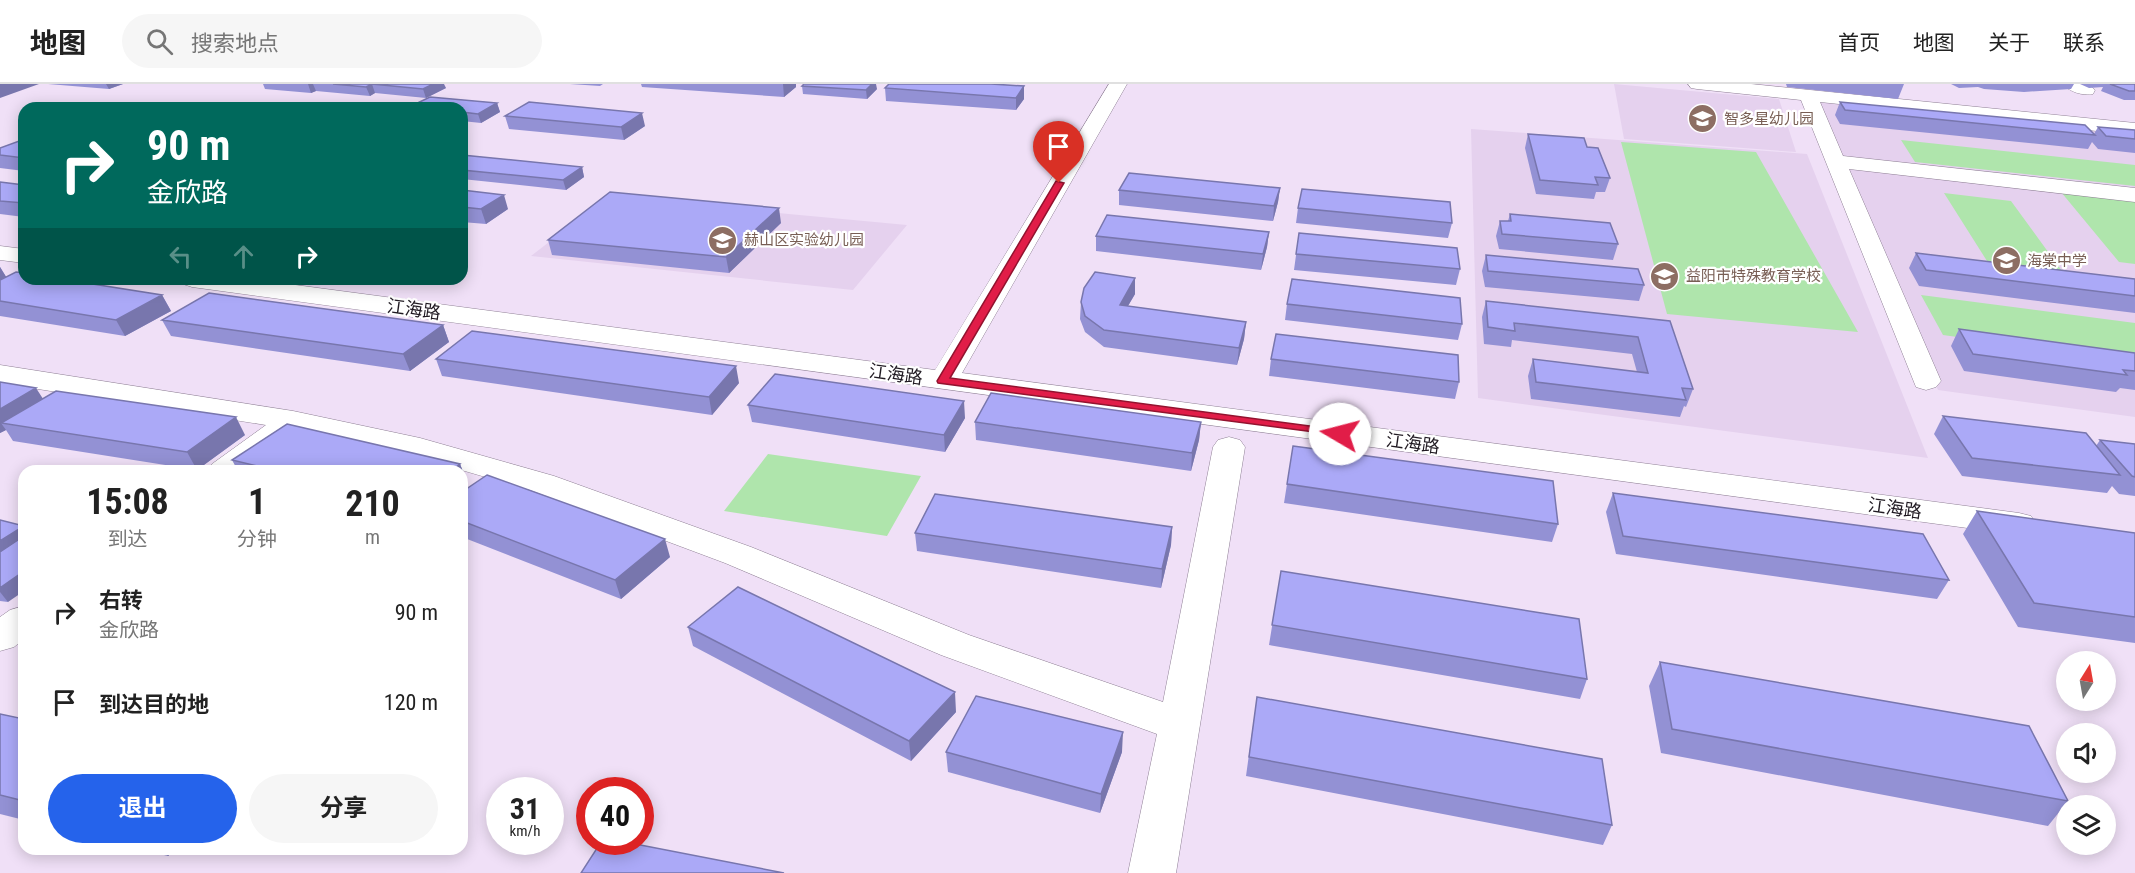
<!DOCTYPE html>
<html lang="zh">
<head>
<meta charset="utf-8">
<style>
  body { margin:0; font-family:"Roboto Condensed","Noto Sans SC",sans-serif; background:#f6f6f6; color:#222; height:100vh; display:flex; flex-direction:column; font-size:22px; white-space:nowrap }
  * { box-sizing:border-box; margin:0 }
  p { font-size:20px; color:#767676 }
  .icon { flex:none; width:33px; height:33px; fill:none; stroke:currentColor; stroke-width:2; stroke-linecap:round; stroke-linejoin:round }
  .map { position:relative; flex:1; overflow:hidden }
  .sheet { position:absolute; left:18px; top:381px; width:450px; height:390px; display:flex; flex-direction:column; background:#fff; border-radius:18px; box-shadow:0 3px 15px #0003 }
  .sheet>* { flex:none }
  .guide { position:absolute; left:18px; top:18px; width:450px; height:183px; border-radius:18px; box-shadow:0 3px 15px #0003; background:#00695c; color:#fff; overflow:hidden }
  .needle { width:39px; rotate:11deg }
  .controls { position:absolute; left:2056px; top:567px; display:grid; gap:12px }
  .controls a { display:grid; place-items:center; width:60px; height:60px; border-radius:50%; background:#fff; box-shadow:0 3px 15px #0003; font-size:30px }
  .speed { position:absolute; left:486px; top:693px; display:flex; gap:12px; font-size:30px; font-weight:700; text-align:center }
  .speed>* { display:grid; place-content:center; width:78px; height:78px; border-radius:50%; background:#fff; box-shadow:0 3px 15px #0003; line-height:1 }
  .speed small { font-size:15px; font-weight:400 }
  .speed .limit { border:9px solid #d22; background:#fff; color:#111 }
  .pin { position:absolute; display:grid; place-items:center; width:51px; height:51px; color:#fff; margin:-62px -26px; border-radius:50% 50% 50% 0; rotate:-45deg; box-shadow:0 0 6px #0007 }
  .pin .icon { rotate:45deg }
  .me { position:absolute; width:66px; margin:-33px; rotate:278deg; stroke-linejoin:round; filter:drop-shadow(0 0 4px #0008) }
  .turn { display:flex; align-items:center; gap:21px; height:126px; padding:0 30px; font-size:27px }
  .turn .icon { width:78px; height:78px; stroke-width:2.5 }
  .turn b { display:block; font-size:42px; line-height:51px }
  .lanes { display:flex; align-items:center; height:57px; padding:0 30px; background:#0003; justify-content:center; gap:30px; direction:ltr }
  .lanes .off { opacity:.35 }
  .eta { display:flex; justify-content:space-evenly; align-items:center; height:102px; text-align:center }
  .eta b { font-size:36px; font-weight:700; line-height:42px }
  .cta { display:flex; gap:12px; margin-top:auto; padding:12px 30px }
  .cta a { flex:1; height:69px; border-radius:36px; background:#2563eb; color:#fff; font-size:24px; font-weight:700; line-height:69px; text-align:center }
  .cta a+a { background:#f6f6f6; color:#222 }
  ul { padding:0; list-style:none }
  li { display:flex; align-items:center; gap:18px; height:90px; padding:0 30px }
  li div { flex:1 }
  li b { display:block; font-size:22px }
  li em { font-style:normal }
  header { display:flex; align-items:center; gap:36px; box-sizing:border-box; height:84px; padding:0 30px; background:#fff; border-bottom:2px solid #e0e0e0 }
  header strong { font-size:28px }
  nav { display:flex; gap:33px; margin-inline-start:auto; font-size:21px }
  .search { width:420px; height:54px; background:#f6f6f6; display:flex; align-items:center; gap:15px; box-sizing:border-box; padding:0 21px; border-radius:33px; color:#767676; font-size:22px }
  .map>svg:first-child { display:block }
  .built { fill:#e5d1ee }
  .green { fill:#afe5ac }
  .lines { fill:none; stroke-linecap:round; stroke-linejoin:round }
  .minor-casing { stroke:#8f8095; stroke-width:1 }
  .minor { fill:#fff; fill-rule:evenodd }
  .wall { fill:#9391d4 }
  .shaded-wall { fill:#7876ad }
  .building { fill:#aba9f7; stroke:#7876ad; stroke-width:1.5 }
  .route { fill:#e11d48; stroke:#92132f; stroke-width:1.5 }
  .labels { text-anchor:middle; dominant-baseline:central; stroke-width:4.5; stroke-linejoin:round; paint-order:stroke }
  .far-education-label { font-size:15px; fill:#785e54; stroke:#fff; text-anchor:start }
  .street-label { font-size:18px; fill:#201a22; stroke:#fff }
</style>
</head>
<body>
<header>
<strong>地图</strong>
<div class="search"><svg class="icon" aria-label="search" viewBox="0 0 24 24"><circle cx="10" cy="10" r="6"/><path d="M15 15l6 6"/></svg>搜索地点</div>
<nav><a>首页</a><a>地图</a><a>关于</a><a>联系</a></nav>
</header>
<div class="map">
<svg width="2135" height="789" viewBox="0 0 2135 789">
  <rect width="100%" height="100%" fill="#f0e0f7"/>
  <!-- built -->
  <path class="built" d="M1614 0 1779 15 1796 68 1624 55Z
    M1800 15 2135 48V333L1938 306Z
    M1471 45 1807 70 1928 374 1478 314Z
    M607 113 907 141 853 206 531 172Z"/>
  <!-- green -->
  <path class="green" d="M1901 56 2135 81V102L1915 78Z
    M1621 58 1756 68 1858 248 1667 230Z
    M2061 108 2135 116V180L2119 178Z
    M1944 109 2011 117 2062 187 1987 177Z
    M1921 211 2135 239V278L1943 251Z
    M768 370 921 392 887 452 724 427Z"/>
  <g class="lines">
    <defs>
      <path id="minor" d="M1109 0H1127L962 289 2019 429 2031 432 2036 440 2031 448 2019 451 192 203 183 200 179 195H250L935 286Z
        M1688 0H1751L2135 39V51L1820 18 1843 72 2135 104V118L1849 85 1941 297 1936 303 1926 306 1916 303 1801 16 1697 5 1691 4Z
        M2063 0H2088L2095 6 2093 10C2083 12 2069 8 2063 0Z
        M0 162 24 165V179L0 176Z
        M0 281 293 327 420 354 554 392 751 463 969 551 1163 618 1213 363 1218 356 1229 353 1240 356 1245 363 1176 789H1128L1157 650 941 571 725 479 530 406 403 369 299 346 245 387H208L212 380 266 341 0 299Z
        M24 522V555L14 563 0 567V533L10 526Z"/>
    </defs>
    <!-- minor casing -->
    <use href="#minor" class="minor-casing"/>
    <!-- minor -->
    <use href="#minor" class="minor"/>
  </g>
  <!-- wall -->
  <path class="wall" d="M48 0H123L109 5Z
    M263 0H433L446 4 426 14 375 9 370 12 316 7 311 9 265 5Z
    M570 0H603L600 2Z
    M641 0H796V3L784 13 642 3Z
    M1786 0H1904L1898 15 1787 3Z
    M1951 0H2074L2071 5 2024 8 1984 5 1978 3 1959 4Z
    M2080 0H2135V16H2124L2101 7 2103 3 2089 4Z
    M802 2 877 5 867 15 803 10Z
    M1024 2V15L1016 26 886 17 885 4Z
    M430 13 497 19 500 28 481 39 462 37V24H409V23Z
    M1840 18 2094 50 2098 43 2135 46V69L2098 65 2092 58 2088 65 1840 40 1835 31Z
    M505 32 645 42 624 56 509 45Z
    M1528 50 1587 63 1610 94 1605 108H1596L1594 115 1536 110 1525 64Z
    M24 56V87L0 84V64Z
    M462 71 582 83 584 93 566 106 462 95Z
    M0 98 24 101V133L0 130Z
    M1280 104 1278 118 1273 137 1119 121V106Z
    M462 106 508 125 486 140 462 138Z
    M1298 124 1452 139 1448 154 1296 139Z
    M1510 130 1618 160 1613 176 1499 165 1496 152 1500 137H1508Z
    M781 139 729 189 552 171 548 156Z
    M1269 148 1267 163 1261 186 1096 167V152Z
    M1299 149 1460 185 1456 201 1294 186Z
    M1916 169 2135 195V229L1919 202 1909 184Z
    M1486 171 1644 201 1639 217 1485 203 1482 187Z
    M0 183 6 193 162 211 171 227 125 252 0 232Z
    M1135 194V210L1128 222 1246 238 1244 255 1237 281 1104 263 1085 248 1080 235 1081 218Z
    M1486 217 1670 237 1693 305 1686 323 1684 322 1680 333 1531 315 1528 292 1533 275 1637 288 1632 270 1512 256 1511 263 1484 260 1482 233Z
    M1287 220 1462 240 1458 256 1285 236Z
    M162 236 443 241 449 258 410 287 171 252Z
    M1959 245 2135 269V306L2120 304 2116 308 1964 287 1951 262Z
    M436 275 739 299 712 331 442 292Z
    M1271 275 1459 298 1455 315 1269 292Z
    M0 298 43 315 245 351 197 386 13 357 6 346 0 349Z
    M748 321 965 334 945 368 752 338Z
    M1943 332 2096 362 2100 356 2135 360V412L2119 410 2112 402 2107 409 1962 392 1934 350Z
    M975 338H1201L1199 356 1191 387 976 356Z
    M287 340 460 380 467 398 462 402V387H238L232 376Z
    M1287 400 1558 440 1552 458 1284 419Z
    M462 408 670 473 621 515 462 453Z
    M1613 409 1949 496 1937 515 1616 470 1606 428Z
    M1977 427 2135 449V559L2018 543 1963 450Z
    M0 436 8 518 0 517Z
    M1172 443 1171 461 1161 504 917 467 915 449Z
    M1281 487 1587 595 1580 615 1269 561Z
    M688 543 956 628 911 677 693 562Z
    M1660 578 2068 717 2048 742 1661 669 1649 602Z
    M1257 613 1612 741 1603 761 1246 692Z
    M0 630 24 635V736L0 730Z
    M946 668H1122L1100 729 948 688Z
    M140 765H175L168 772Z"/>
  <!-- shaded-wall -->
  <path class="shaded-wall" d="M0 0H39L0 14Z
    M106 0H123L109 5Z
    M308 0H313L316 7 311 9Z
    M372 0 375 9 370 12 366 3Z
    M433 0H444L446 4 426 14 423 5Z
    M783 0H796V3L784 13Z
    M872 0H876L877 5 867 15 866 6Z
    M1024 2V15L1016 26V14Z
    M497 19 500 28 481 39 478 30Z
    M642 29 645 42 624 56 621 43Z
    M582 83 584 93 566 106 563 96Z
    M1280 104 1278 118 1273 137 1274 122Z
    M504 111 508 125 486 140 481 125Z
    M779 124 781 139 729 189 726 173Z
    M1269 148 1267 163 1261 186 1263 170Z
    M0 183 10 199 0 203Z
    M1135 194V210L1119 237 1120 221Z
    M162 211 171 227 125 252 116 236Z
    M1246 238 1244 255 1237 281 1239 264Z
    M443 241 449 258 410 287 403 270Z
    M736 282 739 299 712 331 709 313Z
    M36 304 47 321 1 339 6 346 0 349V325Z
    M964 317 965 334 945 368 944 351Z
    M236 333 245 351 197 386 187 368Z
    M1201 338 1199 356 1191 387 1192 369Z
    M460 380 467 398 462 402V387H451Z
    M24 442V461L0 477V457Z
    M1172 443 1171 461 1161 504 1162 485Z
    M665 455 670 473 621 515 615 496Z
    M24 487V507L8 518 0 508V504Z
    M955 608 956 628 911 677 909 657Z
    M1123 648 1122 668 1100 729 1101 710Z
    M163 765H175L168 772Z"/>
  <!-- building -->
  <path class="building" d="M333 0H433L423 5 372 0 366 3Z
    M804 0H872L866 6 802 2Z
    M889 0H991L1024 2 1016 14 885 4Z
    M2110 0H2135V7H2129Z
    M430 13 497 19 478 30 462 28V24L409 23Z
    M529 18 642 29 621 43 505 32Z
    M1840 18 2085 41 2095 51 1845 26Z
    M2098 43 2135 46V55L2106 52Z
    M1528 50 1584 54 1587 63 1598 64 1610 94 1595 93 1598 101 1540 96Z
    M22 56H24V74L0 71V64Z
    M462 71 582 83 563 96 462 86Z
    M1129 89 1280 104 1274 122 1119 106Z
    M0 98 24 101V119L0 117Z
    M1302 105 1450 118 1452 139 1298 124Z
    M462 106 504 111 481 125 462 123Z
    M610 108 779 124 726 173 548 156Z
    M1510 130 1610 139 1618 160 1502 150 1500 137H1511Z
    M1107 131 1269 148 1263 170 1096 152Z
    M1299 149 1457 164 1460 185 1296 170Z
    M1916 169 2135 195V212L1926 186Z
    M1486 171 1638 185 1644 201 1488 187Z
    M16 188 24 189V195H61L162 211 116 236 0 217V196Z
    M1095 188 1135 194 1120 221 1246 238 1239 264 1104 246 1085 232 1081 218 1084 204Z
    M1292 195 1460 214 1462 240 1287 220Z
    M209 209 443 241 403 270 162 236Z
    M1486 217 1670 237 1693 305 1682 304 1686 316 1536 298 1533 275 1648 289 1638 253 1514 239 1515 247 1488 243Z
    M1959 245 2135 269V287L2123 286 2127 291 1973 270Z
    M472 247 736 282 709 313 436 275Z
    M1276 250 1458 271 1459 298 1271 275Z
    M775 290 964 317 944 351 748 321Z
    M0 298 36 304 0 325Z
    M56 307 236 333 187 368 1 339Z
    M991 309 1201 338 1192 369 975 338Z
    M1943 332 2086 349 2120 391 1972 374Z
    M287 340 460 380 451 387H278L232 376Z
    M2100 356 2135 360V393L2132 392Z
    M1293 362 1553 397 1558 440 1287 400Z
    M487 391 665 455 615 496 462 437V408Z
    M1613 409 1923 450 1949 496 1623 452Z
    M935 410 1172 443 1162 485 915 449Z
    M1977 427 2135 449V533L2034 519Z
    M0 436 24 442 0 457Z
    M24 452V487L0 504V468Z
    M1281 487 1579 535 1587 595 1272 541Z
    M738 503 955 608 909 657 688 543Z
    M1660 578 2029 642 2068 717 1672 645Z
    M976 612 1123 648 1101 710 946 668Z
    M1257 613 1602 675 1612 741 1249 673Z
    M0 630 24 635V717L0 711Z
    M601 758H625L784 789H581Z"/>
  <!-- route -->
  <path class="route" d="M1056 97 1064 99 950 294 1340 346 1347 350 1345 352 938 299 937 297Z"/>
  <!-- icons -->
  <defs>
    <symbol id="school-disc" viewBox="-11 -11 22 22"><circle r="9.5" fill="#8d6e63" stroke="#fff"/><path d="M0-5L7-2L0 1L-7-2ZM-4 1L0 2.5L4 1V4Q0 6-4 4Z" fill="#fff"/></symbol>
  </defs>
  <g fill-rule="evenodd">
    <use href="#school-disc" x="1686" y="18" width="33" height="33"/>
    <use href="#school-disc" x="706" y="140" width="33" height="33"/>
    <use href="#school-disc" x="1990" y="160" width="33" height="33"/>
    <use href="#school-disc" x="1648" y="176" width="33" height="33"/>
  </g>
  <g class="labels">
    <!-- far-education labels -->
    <g class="far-education-label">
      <text x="1724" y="35">智多星幼儿园</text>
      <text x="744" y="156">赫山区实验幼儿园</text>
      <text x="2027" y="177">海棠中学</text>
      <text x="1686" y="192">益阳市特殊教育学校</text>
    </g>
    <!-- street labels -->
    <g class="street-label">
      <text transform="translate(414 225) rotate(8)">江海路</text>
      <text transform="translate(896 290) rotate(8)">江海路</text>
      <text transform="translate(1413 359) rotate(8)">江海路</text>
      <text transform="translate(1895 424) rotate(8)">江海路</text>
    </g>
  </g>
</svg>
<div class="controls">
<a><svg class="needle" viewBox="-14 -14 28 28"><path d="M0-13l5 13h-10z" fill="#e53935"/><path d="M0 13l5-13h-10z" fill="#767676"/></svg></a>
<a><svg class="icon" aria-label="sound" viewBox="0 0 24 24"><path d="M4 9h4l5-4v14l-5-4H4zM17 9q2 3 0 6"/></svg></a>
<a><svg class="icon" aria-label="layers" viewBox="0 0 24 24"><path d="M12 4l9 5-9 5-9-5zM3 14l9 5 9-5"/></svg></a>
</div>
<div class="speed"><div>31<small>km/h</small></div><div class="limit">40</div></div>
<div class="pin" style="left:1059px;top:99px;background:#d93025"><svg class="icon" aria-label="arrive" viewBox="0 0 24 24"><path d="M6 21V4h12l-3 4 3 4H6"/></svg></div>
<svg class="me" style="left:1340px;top:350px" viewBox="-20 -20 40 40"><circle r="19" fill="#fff"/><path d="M0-13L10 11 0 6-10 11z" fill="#e11d48"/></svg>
<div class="guide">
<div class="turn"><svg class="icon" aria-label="right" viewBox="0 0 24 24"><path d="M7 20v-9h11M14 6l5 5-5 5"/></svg><div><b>90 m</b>金欣路</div></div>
<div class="lanes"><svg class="icon off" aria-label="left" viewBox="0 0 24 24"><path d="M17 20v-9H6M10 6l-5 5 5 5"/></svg><svg class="icon off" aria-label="ahead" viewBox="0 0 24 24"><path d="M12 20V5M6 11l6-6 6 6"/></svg><svg class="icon" aria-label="right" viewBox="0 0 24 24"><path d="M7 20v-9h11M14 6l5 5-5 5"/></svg></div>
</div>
<section class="sheet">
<div class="eta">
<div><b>15:08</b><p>到达</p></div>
<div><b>1</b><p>分钟</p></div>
<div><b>210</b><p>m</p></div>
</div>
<ul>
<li><svg class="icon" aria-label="right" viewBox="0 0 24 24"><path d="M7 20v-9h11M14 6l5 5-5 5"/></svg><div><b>右转</b><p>金欣路</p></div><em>90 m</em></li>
<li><svg class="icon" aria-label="arrive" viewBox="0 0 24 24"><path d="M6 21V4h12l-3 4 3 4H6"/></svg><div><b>到达目的地</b></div><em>120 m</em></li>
</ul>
<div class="cta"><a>退出</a><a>分享</a></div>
</section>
</div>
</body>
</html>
